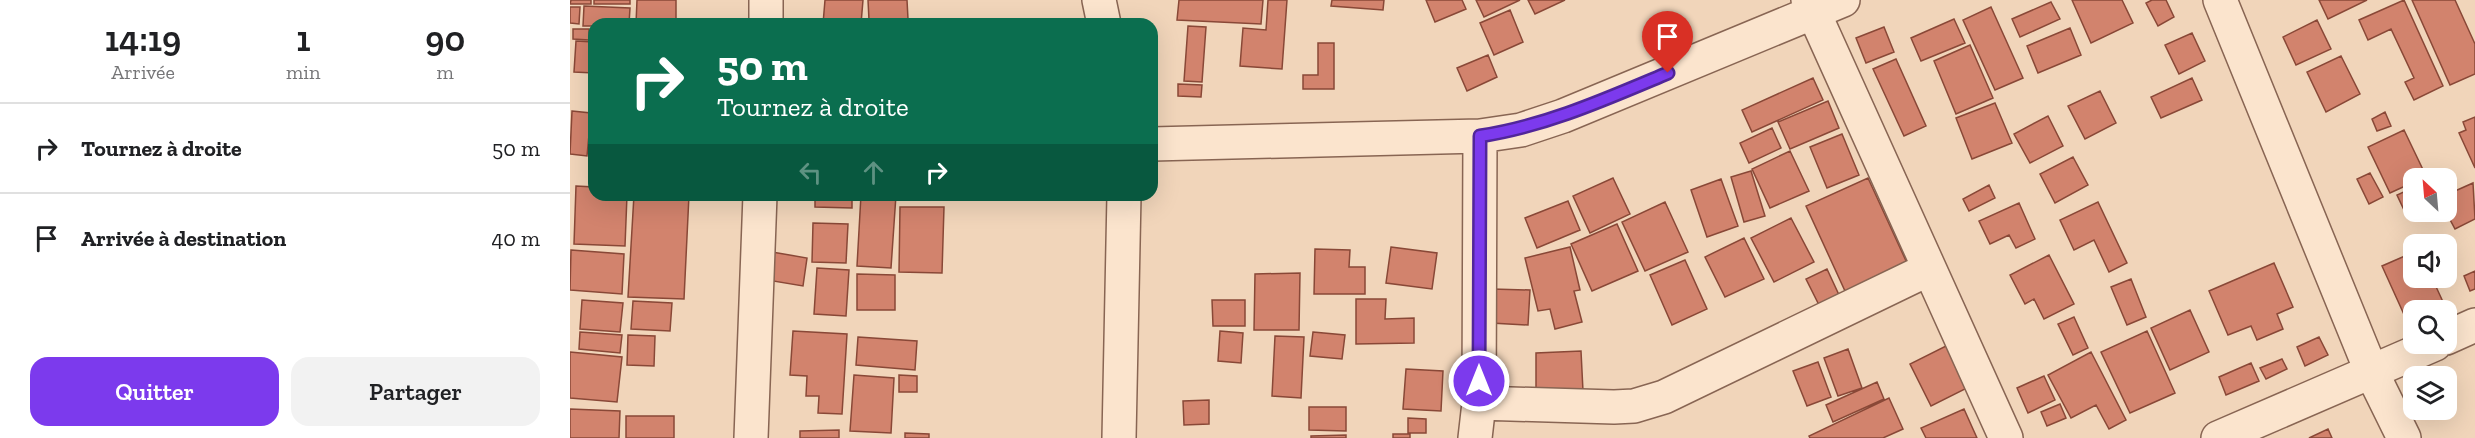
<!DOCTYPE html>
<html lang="fr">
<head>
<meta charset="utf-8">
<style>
  body { margin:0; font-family:"Zilla Slab",serif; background:#f2f2f2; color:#202124; height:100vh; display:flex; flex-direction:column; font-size:22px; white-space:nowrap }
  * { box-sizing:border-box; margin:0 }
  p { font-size:20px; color:#757577 }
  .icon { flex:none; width:33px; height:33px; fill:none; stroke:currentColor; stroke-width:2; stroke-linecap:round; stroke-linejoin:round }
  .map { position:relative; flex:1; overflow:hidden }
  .drawer { display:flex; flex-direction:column; background:#fff; width:570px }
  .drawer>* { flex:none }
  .top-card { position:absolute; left:18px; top:18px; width:570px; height:183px; border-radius:18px; box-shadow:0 6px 24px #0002; background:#0b6e4f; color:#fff; overflow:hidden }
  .needle { width:39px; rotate:334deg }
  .fabs { position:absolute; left:1833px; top:168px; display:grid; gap:12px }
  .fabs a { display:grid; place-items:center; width:54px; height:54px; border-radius:12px; background:#fff; box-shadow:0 6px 24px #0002; font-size:30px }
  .pin { position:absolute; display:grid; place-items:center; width:51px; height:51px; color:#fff; margin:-62px -26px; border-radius:50% 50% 50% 0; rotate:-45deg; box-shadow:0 0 6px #0007 }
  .pin .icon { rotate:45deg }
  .me { position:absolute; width:66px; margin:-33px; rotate:0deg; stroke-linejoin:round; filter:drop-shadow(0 0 4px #0008) }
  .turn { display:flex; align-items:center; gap:21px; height:126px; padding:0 30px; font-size:27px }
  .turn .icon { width:78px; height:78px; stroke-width:2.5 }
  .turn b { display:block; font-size:42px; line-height:51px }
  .lanes { display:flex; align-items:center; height:57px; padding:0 30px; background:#0003; justify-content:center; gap:30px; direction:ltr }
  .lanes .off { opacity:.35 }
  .eta { display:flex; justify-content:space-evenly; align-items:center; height:102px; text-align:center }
  .eta b { font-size:36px; font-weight:600; line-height:42px }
  .primary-button { display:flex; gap:12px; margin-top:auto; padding:12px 30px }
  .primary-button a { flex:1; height:69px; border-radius:18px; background:#7c3aed; color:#fff; font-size:24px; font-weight:600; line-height:69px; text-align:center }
  .primary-button a+a { background:#f2f2f2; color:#202124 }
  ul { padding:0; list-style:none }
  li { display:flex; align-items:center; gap:18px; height:90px; padding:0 30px; border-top:2px solid #e0e0e0 }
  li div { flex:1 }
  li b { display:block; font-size:22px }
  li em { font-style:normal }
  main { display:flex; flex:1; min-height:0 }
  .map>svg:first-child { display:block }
  .building { fill:#d2836d; stroke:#894837; stroke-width:1.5 }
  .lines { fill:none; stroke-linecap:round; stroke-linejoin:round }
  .minor-casing { stroke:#886553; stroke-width:36 }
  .minor { stroke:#fbe4cd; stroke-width:33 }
  .route-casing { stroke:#51269a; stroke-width:15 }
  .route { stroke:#7c3aed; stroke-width:10 }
</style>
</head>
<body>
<main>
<section class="drawer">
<div class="eta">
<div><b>14:19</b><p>Arrivée</p></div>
<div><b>1</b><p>min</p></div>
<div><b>90</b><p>m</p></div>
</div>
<ul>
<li><svg class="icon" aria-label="right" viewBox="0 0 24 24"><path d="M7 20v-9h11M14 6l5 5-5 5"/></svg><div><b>Tournez à droite</b></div><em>50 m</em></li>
<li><svg class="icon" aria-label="arrive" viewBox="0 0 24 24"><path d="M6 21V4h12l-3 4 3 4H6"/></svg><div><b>Arrivée à destination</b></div><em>40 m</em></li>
</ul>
<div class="primary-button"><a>Quitter</a><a>Partager</a></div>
</section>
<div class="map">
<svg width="1905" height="438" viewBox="0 0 1905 438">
  <rect width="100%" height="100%" fill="#f1d5ba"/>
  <!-- building -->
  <path class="building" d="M1 0H21V4H0Z
    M24 0H60V4H24Z
    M67 0H106V24H66Z
    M255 0H293L291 24H253Z
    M298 0H337L338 19 299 20Z
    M609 0H693L691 24 607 20Z
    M698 0H717L712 69 670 66 673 28 696 30Z
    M762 0H814L813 10 761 6Z
    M856 0H892L896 9 865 22Z
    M906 0H950L914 17Z
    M958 0H995L965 14Z
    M1502 0H1552L1563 23 1521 43Z
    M1582 0H1596L1604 17 1588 26 1576 3Z
    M1749 0H1797L1758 19Z
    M1834 0 1873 86 1844 100 1835 82 1844 78 1821 29 1798 40 1789 20Z
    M1842 0H1885L1905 44V74L1880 85Z
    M1481 2 1490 19 1450 37 1442 19Z
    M14 6 60 8 59 24H24L22 37 23 26H13Z
    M0 7H10L9 24 0 23Z
    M1421 7 1453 78 1425 90 1393 20Z
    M940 10 953 42 924 55 910 23Z
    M1384 19 1395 43 1351 61 1341 38Z
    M1747 20 1761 49 1726 65 1713 37Z
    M618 26 636 27 632 82 614 81Z
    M1314 27 1324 52 1296 63 1286 38Z
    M1500 28 1511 55 1468 73 1457 46Z
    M3 29H19V40L3 39Z
    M1622 33 1635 61 1609 74 1595 45Z
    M6 41 24 42V73L4 72Z
    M748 43H764V89H733V75H748Z
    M1400 45 1423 98 1386 114 1364 61Z
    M918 55 927 77 897 91 887 68Z
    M1771 56 1790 94 1756 112 1737 72Z
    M1326 59 1356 126 1334 136 1303 69Z
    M1243 78 1253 100 1182 132 1172 110Z
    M1622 78 1632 100 1591 118 1581 97Z
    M608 84 632 85 631 97 608 96Z
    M1530 91 1546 123 1515 139 1498 106Z
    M1258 101 1269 128 1220 149 1208 122Z
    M1425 103 1442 143 1402 159 1386 118Z
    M2 111 21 113 17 156 0 154Z
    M1815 112 1821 126 1807 131 1802 119Z
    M1478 116 1493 146 1460 163 1444 134Z
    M1905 117V168L1889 133 1896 130 1893 122Z
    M1202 128 1211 148 1179 163 1170 143Z
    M1834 130 1856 176 1844 178V182L1820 193 1798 147Z
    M1272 134 1289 175 1257 188 1240 147Z
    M24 135V183H20Z
    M1220 151 1239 191 1200 208 1182 169Z
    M1503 157 1518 185 1485 203 1470 174Z
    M1181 171 1195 216 1174 222 1161 177Z
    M1800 173 1813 197 1799 204 1787 179Z
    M1043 178 1060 214 1020 233 1003 196Z
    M1298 178 1337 263 1275 291 1236 206Z
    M1151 179 1168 226 1137 237 1121 190Z
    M1903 183 1905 219 1885 229 1876 212V195Z
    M1419 185 1425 198 1399 211 1393 199Z
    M6 186 24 187V195H57L55 246 4 244Z
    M1840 189 1844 205 1834 210 1827 195Z
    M64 195H119L114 299 58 297Z
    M245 195H282V208L245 207Z
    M291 195H326L321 268 287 266Z
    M998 201 1010 230 967 248 955 218Z
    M1095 202 1118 252 1075 271 1052 222Z
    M1528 202 1557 263 1539 272 1524 240 1504 250 1490 220Z
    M1449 203 1465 239 1446 248 1439 235 1420 244 1409 221Z
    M330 207H374L372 273 329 272Z
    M1221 218 1244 262 1204 282 1181 238Z
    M243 223 278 224 276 263 242 262Z
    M1047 224 1068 271 1022 291 1001 244Z
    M1174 238 1194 279 1155 297 1135 257Z
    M821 247 867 253 862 289 816 283Z
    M1000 247 1010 290 1004 291 1012 322 985 329 980 309 968 311 955 258Z
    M745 249 780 250 779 267H795V294H744Z
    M1 250 54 254 52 294 0 290Z
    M202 252 237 258 233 286 197 280Z
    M1844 252V278H1862L1874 304 1860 310H1844V318L1837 321 1812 266Z
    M1479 255 1504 304 1474 319 1464 299 1455 304 1440 275Z
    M1115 260 1137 309 1102 325 1080 275Z
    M1704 263 1723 307 1707 314 1713 329 1687 340 1681 326 1658 335 1639 291Z
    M247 268 279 270 276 316 244 314Z
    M1257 269 1269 295 1249 305 1236 279Z
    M1905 271V289L1900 291 1894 276Z
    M730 273 729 330H684L685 274Z
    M287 274 325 275V310H287Z
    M1561 279 1576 317 1557 325 1541 287Z
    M922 289 960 290 958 325 921 323Z
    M786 299H816L815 319 844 318V343L786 344Z
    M12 300 53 303 50 332 10 329Z
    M642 300H675V326H643Z
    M63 301 102 303 100 331 61 329Z
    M1620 310 1639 352 1600 370 1581 328Z
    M1504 317 1518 348 1503 355 1488 324Z
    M223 331 277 334 272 414 248 413 249 396H236L237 376 220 375Z
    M650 331 673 333 671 363 648 361Z
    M1577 331 1605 393 1560 413 1531 352Z
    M10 332 52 335 50 353 9 349Z
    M743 332 775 335 772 359 740 356Z
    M58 335 85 336 84 366 57 365Z
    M705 336 734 337 731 398 702 396Z
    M288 337 347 341 345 370 286 365Z
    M1749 337 1758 355 1735 366 1727 347Z
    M1378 345 1399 387 1361 406 1340 364Z
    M1278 349 1292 388 1268 396 1254 358Z
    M1011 351 1013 391 966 392V353Z
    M0 352 52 357 47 402 0 398Z
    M1521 352 1556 420 1539 429 1526 405 1501 418 1478 375Z
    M1712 359 1717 369 1696 379 1690 368Z
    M1248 362 1261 397 1237 406 1223 371Z
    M1681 363 1689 381 1656 395 1649 377Z
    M836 369 873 371 871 411 833 409Z
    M284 375 324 378 321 433 280 431Z
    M329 375 347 376V392H329Z
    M1474 376 1485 400 1458 413 1447 388Z
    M1307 382 1314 399 1263 422 1256 405Z
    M1319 398 1333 429 1313 438H1240L1239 436Z
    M639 400V424L614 425 613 401Z
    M1490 404 1496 418 1477 426 1471 412Z
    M739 407H776V431L739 430Z
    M0 409 50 411 49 438H0Z
    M1394 409 1407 438H1356L1351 428Z
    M56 416H104V438H56Z
    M838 418 856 419V433H838Z
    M1758 429 1762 438H1739Z
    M269 430V438H230V431Z
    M335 433 359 434V438H335Z
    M823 434H840V438H823Z
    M776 435V438H741V436Z"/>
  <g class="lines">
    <defs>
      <path id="minor" d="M529 0 534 24
        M1238 0 1436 438
        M1650 0 1802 373 1834 438
        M196 24V0
        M582 144 910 136 951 130 993 116 1273 0
        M1876 338 1905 325
        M909 403 1044 407 1064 406 1094 397 1359 269
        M181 438 190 195
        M549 438 554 195
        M905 438 909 403 910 136
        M1648 438 1865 344"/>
    </defs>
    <!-- minor casing -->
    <use href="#minor" class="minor-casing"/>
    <!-- minor -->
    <use href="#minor" class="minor"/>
  </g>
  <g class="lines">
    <defs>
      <path id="route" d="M909 381 910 136C976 126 1036 99 1098 73"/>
    </defs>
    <!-- route casing -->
    <use href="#route" class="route-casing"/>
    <!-- route -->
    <use href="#route" class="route"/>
  </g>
</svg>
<div class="fabs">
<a><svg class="needle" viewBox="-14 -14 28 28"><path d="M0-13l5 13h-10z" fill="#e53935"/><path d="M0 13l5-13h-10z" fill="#757577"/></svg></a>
<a><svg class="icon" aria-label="sound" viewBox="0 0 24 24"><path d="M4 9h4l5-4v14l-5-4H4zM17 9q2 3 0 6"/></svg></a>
<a><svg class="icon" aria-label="search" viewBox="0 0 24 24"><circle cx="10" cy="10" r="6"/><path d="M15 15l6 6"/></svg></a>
<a><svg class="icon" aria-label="layers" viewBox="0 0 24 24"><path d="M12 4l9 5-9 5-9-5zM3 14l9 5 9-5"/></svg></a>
</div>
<div class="pin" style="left:1098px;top:73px;background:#d93025"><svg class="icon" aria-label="arrive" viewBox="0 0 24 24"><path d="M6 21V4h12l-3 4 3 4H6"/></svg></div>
<svg class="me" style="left:909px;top:381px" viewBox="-20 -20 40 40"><circle r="17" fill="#7c3aed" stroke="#fff" stroke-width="3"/><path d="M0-11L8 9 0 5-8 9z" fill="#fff"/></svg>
<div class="top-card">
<div class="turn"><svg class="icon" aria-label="right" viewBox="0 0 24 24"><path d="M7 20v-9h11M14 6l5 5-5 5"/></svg><div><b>50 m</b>Tournez à droite</div></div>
<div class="lanes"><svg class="icon off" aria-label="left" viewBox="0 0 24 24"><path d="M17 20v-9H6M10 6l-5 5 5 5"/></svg><svg class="icon off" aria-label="ahead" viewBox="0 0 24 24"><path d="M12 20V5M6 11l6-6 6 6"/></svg><svg class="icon" aria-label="right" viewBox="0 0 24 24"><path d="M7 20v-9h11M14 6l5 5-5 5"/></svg></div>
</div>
</div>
</main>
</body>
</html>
